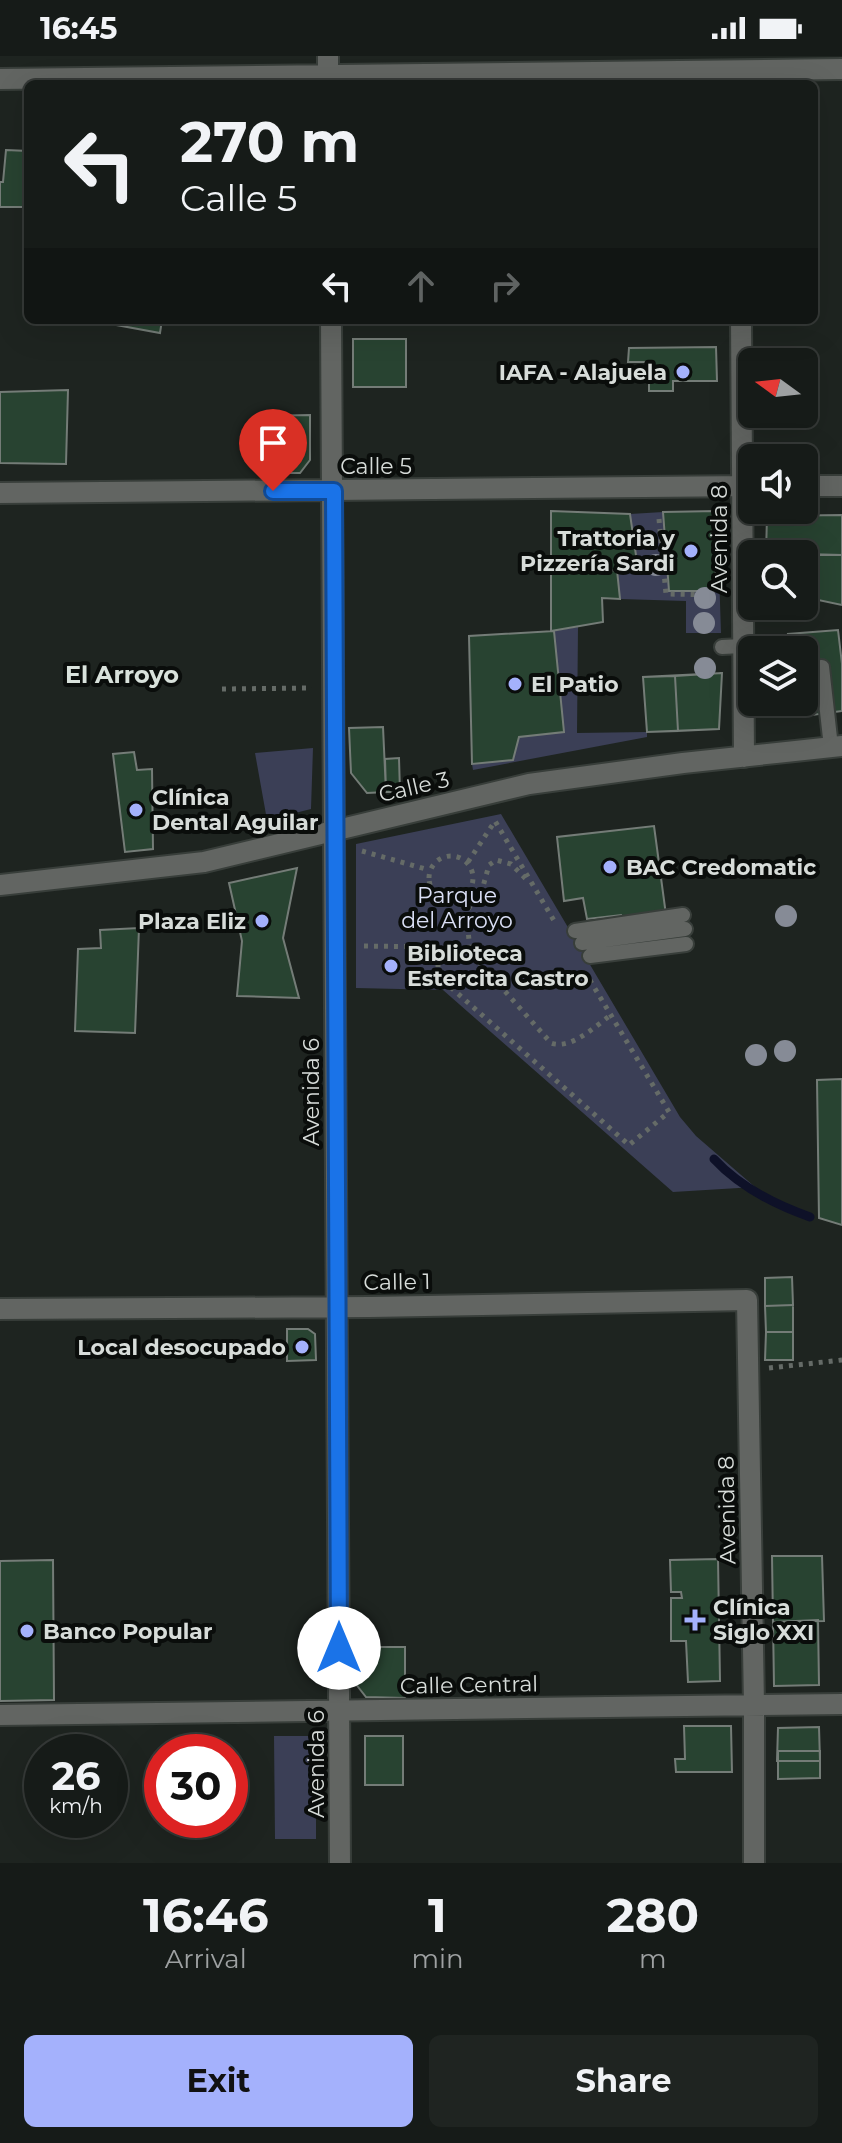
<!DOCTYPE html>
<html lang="en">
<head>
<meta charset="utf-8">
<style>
  body { margin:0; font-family:Montserrat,sans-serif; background:#1f2421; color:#f1f3f6; height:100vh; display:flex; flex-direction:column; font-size:30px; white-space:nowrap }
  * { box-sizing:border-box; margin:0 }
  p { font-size:26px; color:#9ea1a2 }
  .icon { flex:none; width:44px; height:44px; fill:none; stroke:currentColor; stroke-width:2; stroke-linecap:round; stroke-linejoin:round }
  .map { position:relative; height:1807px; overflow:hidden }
  .sheet { display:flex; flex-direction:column; background:#161b18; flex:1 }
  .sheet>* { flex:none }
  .hud { position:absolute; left:24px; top:24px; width:794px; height:244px; border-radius:12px; box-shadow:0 8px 32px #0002,0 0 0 2px #353937; background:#161b18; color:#f1f3f6; overflow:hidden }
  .needle { width:52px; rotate:285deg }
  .buttons { position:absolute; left:738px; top:292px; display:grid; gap:16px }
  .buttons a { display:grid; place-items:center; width:80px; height:80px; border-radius:12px; background:#161b18; box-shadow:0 8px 32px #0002,0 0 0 2px #353937; font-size:40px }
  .speed { position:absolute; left:24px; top:1678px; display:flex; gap:16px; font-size:40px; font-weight:700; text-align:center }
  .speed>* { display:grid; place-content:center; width:104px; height:104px; border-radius:50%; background:#161b18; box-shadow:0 8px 32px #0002,0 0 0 2px #353937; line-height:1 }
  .speed small { font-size:20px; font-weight:400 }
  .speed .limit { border:12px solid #d22; background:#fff; color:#111 }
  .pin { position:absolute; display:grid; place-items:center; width:68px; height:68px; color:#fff; margin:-82px -34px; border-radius:50% 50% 50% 0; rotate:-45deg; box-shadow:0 0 8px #0007 }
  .pin .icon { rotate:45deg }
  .me { position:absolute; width:88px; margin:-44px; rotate:0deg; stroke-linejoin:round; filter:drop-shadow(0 0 6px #0008) }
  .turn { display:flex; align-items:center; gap:28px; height:168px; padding:0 24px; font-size:36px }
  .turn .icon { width:104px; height:104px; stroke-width:2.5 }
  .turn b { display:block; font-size:56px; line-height:68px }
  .lanes { display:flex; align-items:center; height:76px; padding:0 24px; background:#0003; justify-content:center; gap:40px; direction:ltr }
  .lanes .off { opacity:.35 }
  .eta { display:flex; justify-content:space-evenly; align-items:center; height:136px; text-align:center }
  .eta b { font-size:48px; font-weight:700; line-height:56px }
  .button { display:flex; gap:16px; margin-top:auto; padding:16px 24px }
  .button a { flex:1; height:92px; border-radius:12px; background:#a4b1fc; color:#111; font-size:32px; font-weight:700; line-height:92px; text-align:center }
  .button a+a { background:#1f2421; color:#f1f3f6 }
  .status { display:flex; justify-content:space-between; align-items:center; height:56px; padding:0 40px; background:#161b18; direction:ltr }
  .status svg { height:22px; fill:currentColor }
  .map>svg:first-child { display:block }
  .green { fill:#3b3f56 }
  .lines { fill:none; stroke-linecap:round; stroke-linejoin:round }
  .stream { stroke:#0e1128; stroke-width:9 }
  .building { fill:#284331; stroke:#747c77; stroke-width:2 }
  .lane-casing { stroke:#383e3a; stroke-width:18 }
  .street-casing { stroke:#383e3a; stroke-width:24 }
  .path { stroke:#656b67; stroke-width:5; stroke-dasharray:4 6; stroke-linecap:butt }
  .lane { stroke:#626562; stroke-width:14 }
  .street { stroke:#626562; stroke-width:20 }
  .tree { fill:#868b96 }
  .route-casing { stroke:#114b97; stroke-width:20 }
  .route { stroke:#1a73e8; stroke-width:14 }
  .poi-dot { fill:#a4b1fc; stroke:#0a0d0b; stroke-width:3 }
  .labels { text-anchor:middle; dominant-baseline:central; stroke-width:8; stroke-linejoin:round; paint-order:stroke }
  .poi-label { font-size:22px; font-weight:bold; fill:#d7dcd9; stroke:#0a0d0b; text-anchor:start }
  .street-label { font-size:22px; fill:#d7dcd9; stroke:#0a0d0b }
  .park-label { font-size:22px; fill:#dbe0f6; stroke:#0a0d0b }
  .neighbourhood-label { font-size:24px; font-weight:bold; fill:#d9e2dc; stroke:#0a0d0b }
</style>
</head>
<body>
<div class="status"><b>16:45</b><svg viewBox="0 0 49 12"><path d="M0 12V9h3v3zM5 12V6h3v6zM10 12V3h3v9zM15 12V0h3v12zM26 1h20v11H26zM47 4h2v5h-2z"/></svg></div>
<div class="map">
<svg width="842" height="1807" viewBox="0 0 842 1807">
  <rect width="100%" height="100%" fill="#1e2420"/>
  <!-- green -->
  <path class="green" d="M717 455 721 577H686V545L620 543 617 514 638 512 630 458 663 456 669 535H714Z
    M578 571 577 677 647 676V681L473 714 472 708 513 704 519 681 563 676 554 575Z
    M313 692 311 753 267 764 255 697Z
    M501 758 680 1061 696 1080 755 1131 673 1136 443 934 356 932V788Z
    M274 1680H316V1783H275Z"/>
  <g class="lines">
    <!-- stream -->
    <path class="stream" d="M714 1103C739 1130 776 1149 810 1161"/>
  </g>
  <!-- building -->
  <path class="building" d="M6 94 28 95V151H0V126H3Z
    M89 264H162L160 277Z
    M353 283H406V331H353Z
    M716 291 717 325H673V335H649V306H628L629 292Z
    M68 334 66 408 0 407V336Z
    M310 359V404L300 417H261V360Z
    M551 455 630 458 638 513 617 514 620 543 602 542 603 566 551 575Z
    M551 455 630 458 638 513 551 518Z
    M717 455 715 535H669L663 456Z
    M717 455 715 535H669L663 456Z
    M842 459V499L766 498 767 460Z
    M804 498 842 499V549L804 541Z
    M617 514 620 543 602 542 603 566 551 575V518Z
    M838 574 842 608V655L797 661 795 646H804V594H790L788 578Z
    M554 575 564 676 519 681 513 704 472 708 469 580Z
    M722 617 719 673 647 676 643 621Z
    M722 617 719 673 678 675 675 620Z
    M675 620 678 675 647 676 643 621Z
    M383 671 386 736 367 737 351 717 349 672Z
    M134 696 137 714 152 713 153 793 125 796 113 698Z
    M399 702 400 736H386L385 703Z
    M654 770 671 896 626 902 621 859 587 863 583 842 564 845 557 781Z
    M297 812 283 882 299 942 237 940 242 885 229 827Z
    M139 872 135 977 75 975 78 893 101 892 100 874Z
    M842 1023V1169L819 1162 817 1024Z
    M792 1221 793 1249 765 1250V1222Z
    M793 1249V1276H766L765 1250Z
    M287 1273H308L315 1278 316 1304 287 1305Z
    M766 1276H793V1304H765Z
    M772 1500H822L824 1565 773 1566Z
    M718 1503 720 1625 688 1626 686 1585H671V1542H682L681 1536H671L670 1504Z
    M53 1504 54 1644 0 1645V1505Z
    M818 1564 819 1629 774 1630 773 1566Z
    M355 1591H405V1642L366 1641 355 1627Z
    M684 1670H731L732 1716H676L675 1703H685Z
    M819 1671 820 1705H777L778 1672Z
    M365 1680H403V1729H365Z
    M778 1695H820V1722L778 1723Z"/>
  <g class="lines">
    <defs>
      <path id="lane" d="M722 591 743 590
        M804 613 822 611 831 691
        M575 875 683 859
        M582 887 685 873
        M590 900 686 888"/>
      <path id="street" d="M328 0V28
        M0 23 842 13
        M331 264 340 1807
        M741 264 744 701
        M804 430H842
        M0 437 752 430
        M0 829 204 806 529 728 683 707 842 690
        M0 1253 370 1251 747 1244 754 1649V1807
        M0 1659 842 1648"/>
    </defs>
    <!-- lane casing -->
    <use href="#lane" class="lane-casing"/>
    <!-- street casing -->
    <use href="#street" class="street-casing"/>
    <!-- path -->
    <path class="path" d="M659 463 666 538 719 539
      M222 633 312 632
      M362 795 429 814
      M429 822a22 22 0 1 1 44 0a22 22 0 1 1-44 0Z
      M468 806 495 765 556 868
      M465 839 470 896 551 987C571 994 594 971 611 959
      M468 853 482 834 489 809 496 804 511 808 528 825
      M364 890 438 891V920L629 1089 669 1056 588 921
      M769 1312 842 1304"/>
    <!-- lane -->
    <use href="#lane" class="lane"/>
    <!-- street -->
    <use href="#street" class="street"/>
  </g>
  <!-- trees -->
  <g class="tree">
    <circle cx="656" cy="509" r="11"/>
    <circle cx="705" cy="542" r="11"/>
    <circle cx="704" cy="567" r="11"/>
    <circle cx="705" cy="612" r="11"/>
    <circle cx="786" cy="860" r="11"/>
    <circle cx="785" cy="995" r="11"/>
    <circle cx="756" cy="999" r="11"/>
  </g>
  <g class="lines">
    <defs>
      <path id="route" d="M273 435H334L339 1592"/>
    </defs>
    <!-- route casing -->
    <use href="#route" class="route-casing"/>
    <!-- route -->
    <use href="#route" class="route"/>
  </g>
  <!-- markers -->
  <g class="poi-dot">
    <circle cx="683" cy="316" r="8"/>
    <circle cx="691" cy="495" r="8"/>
    <circle cx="515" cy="628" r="8"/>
    <circle cx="136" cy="754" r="8"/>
    <circle cx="610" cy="811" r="8"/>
    <circle cx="262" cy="865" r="8"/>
    <circle cx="391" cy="910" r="8"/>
    <circle cx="302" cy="1291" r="8"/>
    <path d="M691 1552h8v8h8v8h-8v8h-8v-8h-8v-8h8z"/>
    <circle cx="27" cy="1575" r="8"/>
  </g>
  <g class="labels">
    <!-- poi labels -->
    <g class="poi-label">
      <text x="667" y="316" text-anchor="end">IAFA - Alajuela</text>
      <text x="675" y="482" text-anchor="end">Trattoria y<tspan x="675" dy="25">Pizzería Sardi</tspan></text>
      <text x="531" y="628">El Patio</text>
      <text x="152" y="741">Clínica<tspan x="152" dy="25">Dental Aguilar</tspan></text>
      <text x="626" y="811">BAC Credomatic</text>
      <text x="246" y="865" text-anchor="end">Plaza Eliz</text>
      <text x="407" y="897">Biblioteca<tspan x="407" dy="25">Estercita Castro</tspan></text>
      <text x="286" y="1291" text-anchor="end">Local desocupado</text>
      <text x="713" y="1551">Clínica<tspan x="713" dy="25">Siglo XXI</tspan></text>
      <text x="43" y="1575">Banco Popular</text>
    </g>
    <!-- street labels -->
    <g class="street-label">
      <text x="376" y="410">Calle 5</text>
      <text transform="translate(719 483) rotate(-90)">Avenida 8</text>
      <text transform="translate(414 731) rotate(-13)">Calle 3</text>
      <text transform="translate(311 1036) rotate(-90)">Avenida 6</text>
      <text transform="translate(397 1226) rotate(-1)">Calle 1</text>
      <text transform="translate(727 1454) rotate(-91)">Avenida 8</text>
      <text transform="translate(469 1629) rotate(-1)">Calle Central</text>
      <text transform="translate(316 1708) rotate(-90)">Avenida 6</text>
    </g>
    <!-- park labels -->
    <g class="park-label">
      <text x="457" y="839">Parque<tspan x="457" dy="25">del Arroyo</tspan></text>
    </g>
    <!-- neighbourhood labels -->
    <g class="neighbourhood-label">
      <text x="122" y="618">El Arroyo</text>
    </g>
  </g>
</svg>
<div class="buttons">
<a><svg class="needle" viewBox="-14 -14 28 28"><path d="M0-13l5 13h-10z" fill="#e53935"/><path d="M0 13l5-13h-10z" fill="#9ea1a2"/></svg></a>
<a><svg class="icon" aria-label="sound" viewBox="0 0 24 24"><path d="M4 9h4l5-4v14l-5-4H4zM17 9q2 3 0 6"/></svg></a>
<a><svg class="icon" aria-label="search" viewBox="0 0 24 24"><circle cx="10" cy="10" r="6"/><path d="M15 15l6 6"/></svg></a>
<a><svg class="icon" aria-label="layers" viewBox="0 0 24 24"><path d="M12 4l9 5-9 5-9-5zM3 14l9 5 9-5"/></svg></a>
</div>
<div class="speed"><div>26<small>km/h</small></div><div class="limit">30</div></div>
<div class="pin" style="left:273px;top:435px;background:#d93025"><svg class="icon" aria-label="arrive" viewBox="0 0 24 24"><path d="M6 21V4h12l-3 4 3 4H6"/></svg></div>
<svg class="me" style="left:339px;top:1592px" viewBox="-20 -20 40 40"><circle r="19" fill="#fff"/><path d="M0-13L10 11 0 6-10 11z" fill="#1a73e8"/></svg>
<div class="hud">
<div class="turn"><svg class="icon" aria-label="left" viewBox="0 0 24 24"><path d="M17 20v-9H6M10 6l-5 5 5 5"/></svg><div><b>270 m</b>Calle 5</div></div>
<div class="lanes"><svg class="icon" aria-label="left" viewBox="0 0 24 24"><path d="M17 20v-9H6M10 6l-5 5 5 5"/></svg><svg class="icon off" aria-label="ahead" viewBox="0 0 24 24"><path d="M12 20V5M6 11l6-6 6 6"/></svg><svg class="icon off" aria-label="right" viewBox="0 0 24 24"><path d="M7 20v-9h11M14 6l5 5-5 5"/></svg></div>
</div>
</div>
<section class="sheet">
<div class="eta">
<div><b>16:46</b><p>Arrival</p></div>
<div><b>1</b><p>min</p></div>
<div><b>280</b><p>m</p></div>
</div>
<div class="button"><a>Exit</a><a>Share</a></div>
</section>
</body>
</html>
